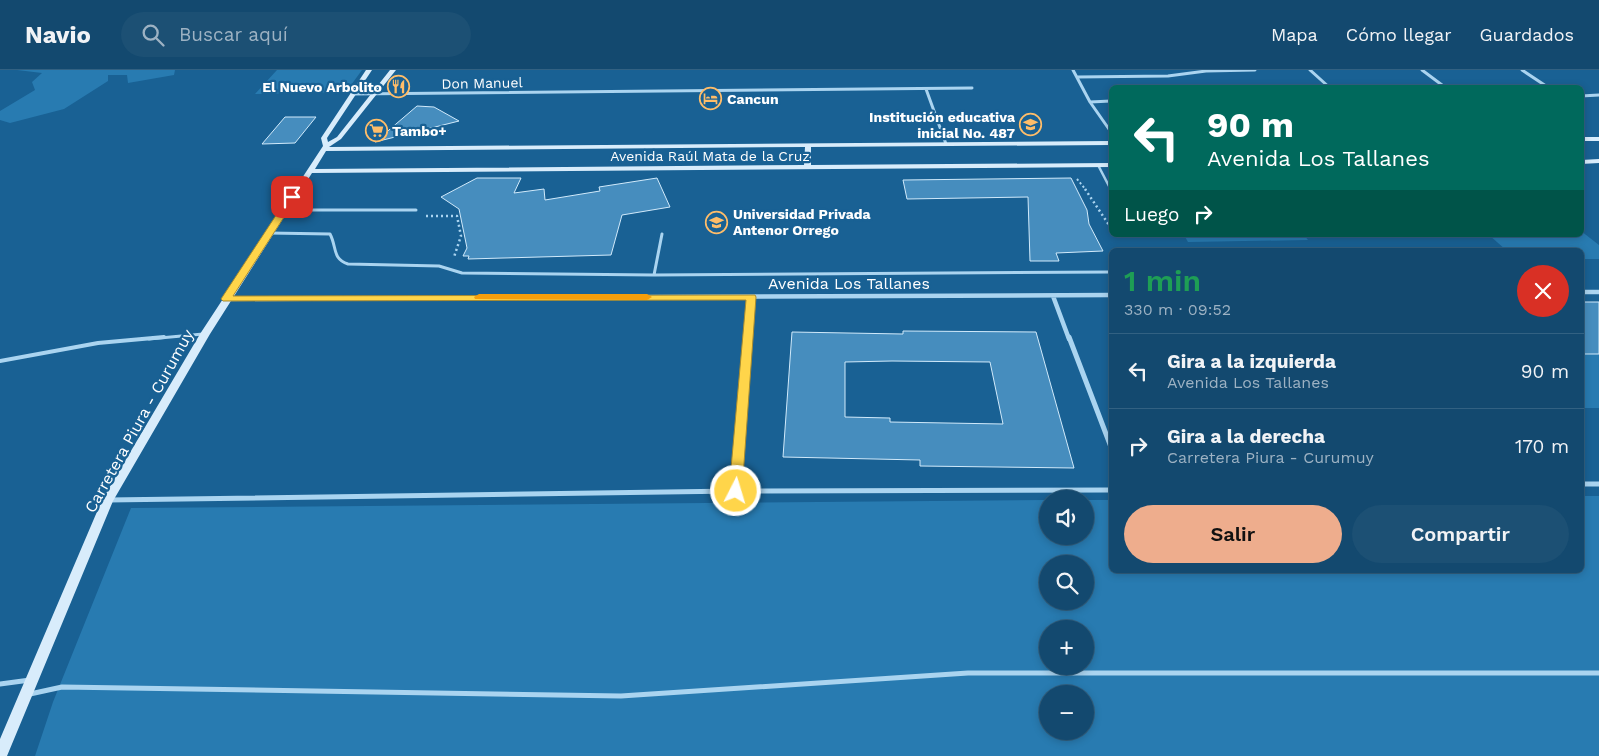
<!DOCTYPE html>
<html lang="es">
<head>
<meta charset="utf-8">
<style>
  body { margin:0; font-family:"Work Sans",sans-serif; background:#1c5074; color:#f1f3f6; height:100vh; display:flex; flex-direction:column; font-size:19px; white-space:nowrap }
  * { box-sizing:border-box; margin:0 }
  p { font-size:16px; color:#9db2c3 }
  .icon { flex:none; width:28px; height:28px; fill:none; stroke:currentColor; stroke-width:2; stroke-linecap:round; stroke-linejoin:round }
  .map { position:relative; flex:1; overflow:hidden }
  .drawer { position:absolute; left:1109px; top:178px; width:475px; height:325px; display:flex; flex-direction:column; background:#13496f; border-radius:8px; box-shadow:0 2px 8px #0003,0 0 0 1px #326182 }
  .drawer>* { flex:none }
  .top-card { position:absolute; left:1109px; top:15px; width:475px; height:152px; border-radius:8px; box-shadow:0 2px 8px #0003,0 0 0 1px #326182; background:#00695c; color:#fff; overflow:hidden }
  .controls { position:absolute; left:1039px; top:420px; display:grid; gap:10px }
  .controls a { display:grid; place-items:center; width:55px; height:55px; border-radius:50%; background:#13496f; box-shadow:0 2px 8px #0003,0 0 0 1px #326182; font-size:25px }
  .pin { position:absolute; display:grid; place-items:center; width:42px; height:42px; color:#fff; margin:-21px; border-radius:10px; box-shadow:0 2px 8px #0006 }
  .me { position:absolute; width:55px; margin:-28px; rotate:5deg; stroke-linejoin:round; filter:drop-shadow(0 0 4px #0008) }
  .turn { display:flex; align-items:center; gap:18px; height:105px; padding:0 15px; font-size:22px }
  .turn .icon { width:65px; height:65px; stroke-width:2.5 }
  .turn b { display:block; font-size:35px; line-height:42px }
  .then { display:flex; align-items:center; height:48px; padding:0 15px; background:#0003; gap:10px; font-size:19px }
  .round { display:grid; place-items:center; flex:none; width:52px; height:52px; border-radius:26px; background:#1c5074 }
  .head { display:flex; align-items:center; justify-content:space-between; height:85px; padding:0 15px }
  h1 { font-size:30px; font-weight:600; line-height:38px; color:#1e9e55 }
  .cta { display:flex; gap:10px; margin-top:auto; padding:10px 15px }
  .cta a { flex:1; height:58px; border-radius:30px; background:#eead8d; color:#111; font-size:20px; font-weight:600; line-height:58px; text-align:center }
  .cta a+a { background:#1c5074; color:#f1f3f6 }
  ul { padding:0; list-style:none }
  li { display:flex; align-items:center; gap:15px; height:75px; padding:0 15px; border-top:1px solid #326182 }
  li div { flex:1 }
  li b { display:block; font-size:19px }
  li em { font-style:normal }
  header { display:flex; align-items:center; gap:30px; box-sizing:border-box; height:70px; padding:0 25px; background:#13496f; border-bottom:1px solid #326182 }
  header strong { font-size:24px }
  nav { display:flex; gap:28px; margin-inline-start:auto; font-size:18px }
  .search { width:350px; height:45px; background:#1c5074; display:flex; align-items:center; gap:12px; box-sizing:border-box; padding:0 18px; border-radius:28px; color:#9db2c3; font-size:19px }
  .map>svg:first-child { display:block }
  .green { fill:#287bb1; fill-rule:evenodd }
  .building { fill:#468dbe; stroke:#d1eafb; fill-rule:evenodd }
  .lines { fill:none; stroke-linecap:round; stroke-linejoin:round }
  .path-far1 { stroke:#aad4f0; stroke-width:2; stroke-dasharray:2 2.5; stroke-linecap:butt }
  .path { stroke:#aad4f0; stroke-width:2.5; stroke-dasharray:2 3; stroke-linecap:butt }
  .lane-far3 { stroke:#aad4f0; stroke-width:2.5 }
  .lane-far2 { stroke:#aad4f0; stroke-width:3 }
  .lane-far1 { stroke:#aad4f0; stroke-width:4 }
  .lane { stroke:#aad4f0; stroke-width:5 }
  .street-far2 { stroke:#aad4f0; stroke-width:3 }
  .street-far1 { stroke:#aad4f0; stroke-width:4.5 }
  .street { stroke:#aad4f0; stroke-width:5 }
  .secondary { fill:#d8ecfb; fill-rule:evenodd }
  .route { fill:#ffd54a; stroke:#a68a30 }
  .slow { fill:#f59e0b }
  .labels { text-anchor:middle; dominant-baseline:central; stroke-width:4.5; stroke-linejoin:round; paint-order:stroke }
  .far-street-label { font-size:14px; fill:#fff; stroke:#196194 }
  .far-poi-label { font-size:14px; font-weight:bold; fill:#fff; stroke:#196194; text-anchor:start }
  .street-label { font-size:16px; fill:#fff; stroke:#196194 }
</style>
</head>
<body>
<header>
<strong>Navio</strong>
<div class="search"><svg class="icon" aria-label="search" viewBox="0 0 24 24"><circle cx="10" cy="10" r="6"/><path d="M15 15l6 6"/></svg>Buscar aquí</div>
<nav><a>Mapa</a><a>Cómo llegar</a><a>Guardados</a></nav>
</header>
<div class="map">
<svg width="1599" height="686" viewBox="0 0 1599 686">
  <rect width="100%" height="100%" fill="#196194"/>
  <!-- green -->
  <path class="green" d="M17 0H175L174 5 128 13 127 5H108V11L64 39 10 53 0 50V41L35 20 32 12 42 3Z
    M277 0H362L346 22 255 24Z
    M1581 161 1599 175V189H1581V180H1506L1489 165H1581Z
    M1184 165H1304L1308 170 1188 172Z
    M1581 284H1599V338H1581Z
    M1581 426H1599V686H35L53 632 131 438 1047 430 1048 466H1085V430H1111V500H1581ZM1048 494H1085V531H1048ZM1048 559H1085V596H1048ZM1048 624H1085V661H1048Z"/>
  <!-- building -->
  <path class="building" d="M417 36 434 37 459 51 375 72Z
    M285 47H316L295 73 262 74Z
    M477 108H521L514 123 544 119 545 130 600 121 599 117 657 108 670 137 622 145 611 185 468 189 469 186H463L467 178 459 139 441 127Z
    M1071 108 1087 140 1089 154 1103 181 1056 183 1059 191H1030L1028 127 907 129 903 110Z
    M1581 232H1599V284H1581Z
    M903 261 1036 262 1074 398 920 396V390L783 387 792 262 903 264ZM892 291 990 292 1003 354 890 352V348L845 347V292Z"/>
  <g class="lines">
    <!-- path-far1 -->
    <path class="path-far1" d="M1077 109 1086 120"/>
    <!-- path -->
    <path class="path" d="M1085 119 1111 158
      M426 146H457L461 166 454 187"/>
    <!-- lane-far3 -->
    <path class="lane-far3" d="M1098 95 1111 120"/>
    <!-- lane-far2 -->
    <path class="lane-far2" d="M284 140H416
      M269 163 330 164C337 177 332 189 348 194L439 196 462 203 654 205 1111 202
      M654 205 662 164
      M149 269 203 264"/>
    <!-- lane-far1 -->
    <path class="lane-far1" d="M0 291 98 273 164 267"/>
    <!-- lane -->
    <path class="lane" d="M0 614 30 610
      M30 624 62 617 621 626 968 603H1599"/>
    <!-- street-far2 -->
    <path class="street-far2" d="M1073 0 1090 32 1111 62
      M1310 0 1330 18
      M1422 0 1446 18
      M1522 0 1549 18
      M1077 7 1168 6 1206 1 1255 0
      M926 19 946 74
      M352 24 972 18
      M1581 26 1599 25
      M1090 32 1111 31"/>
    <!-- street-far1 -->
    <path class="street-far1" d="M1581 222H1599
      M1053 226 1069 269
      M227 229 1111 225
      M748 269 751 227"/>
    <!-- street -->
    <path class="street" d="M1069 267 1111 377
      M1581 414H1599
      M735 421 748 267
      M108 430 735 421 1111 420"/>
    <!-- secondary -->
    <path class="secondary" d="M366 0H372L327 68 328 72 337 67 390 0H396L341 69 329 77 1111 71V75L811 77V95L1111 93V97L312 103 210 264 113 431 7 686H0V669L102 430 200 264 323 76 321 68ZM805 77 804 95 315 99 326 81Z
      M1581 67H1599V71H1581Z
      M1599 89V93L1581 94V90Z"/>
  </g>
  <!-- route -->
  <path class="route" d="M292 124 297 127 233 226 755 225 756 227 742 421 740 424H731L729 421 746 230 223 231 221 229 288 127Z"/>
  <!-- slow -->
  <path class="slow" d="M479 224H647L652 227 647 230 475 229 474 227Z"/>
  <!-- icons -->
  <defs>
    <symbol id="restaurant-ring" viewBox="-11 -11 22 22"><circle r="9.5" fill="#196194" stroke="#ffbd69" stroke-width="1.5"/><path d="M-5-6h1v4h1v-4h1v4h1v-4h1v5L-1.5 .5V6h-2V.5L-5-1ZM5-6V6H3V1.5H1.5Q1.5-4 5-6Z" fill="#ffbd69"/></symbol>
    <symbol id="hotel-ring" viewBox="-11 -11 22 22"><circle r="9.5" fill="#196194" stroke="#ffbd69" stroke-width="1.5"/><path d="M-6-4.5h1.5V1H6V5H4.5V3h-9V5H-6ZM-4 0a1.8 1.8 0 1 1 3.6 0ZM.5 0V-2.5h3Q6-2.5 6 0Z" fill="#ffbd69"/></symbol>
    <symbol id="school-ring" viewBox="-11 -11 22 22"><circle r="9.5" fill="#196194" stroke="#ffbd69" stroke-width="1.5"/><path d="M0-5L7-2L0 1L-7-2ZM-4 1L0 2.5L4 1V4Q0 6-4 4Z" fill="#ffbd69"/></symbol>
    <symbol id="supermarket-ring" viewBox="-11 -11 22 22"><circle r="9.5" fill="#196194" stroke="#ffbd69" stroke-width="1.5"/><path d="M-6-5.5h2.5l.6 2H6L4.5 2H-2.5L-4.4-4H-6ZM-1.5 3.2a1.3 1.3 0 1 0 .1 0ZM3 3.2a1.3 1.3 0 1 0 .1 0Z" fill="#ffbd69"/></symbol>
    <symbol id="university-ring" viewBox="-11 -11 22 22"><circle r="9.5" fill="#196194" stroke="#ffbd69" stroke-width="1.5"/><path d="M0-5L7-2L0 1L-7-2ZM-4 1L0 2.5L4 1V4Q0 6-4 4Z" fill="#ffbd69"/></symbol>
  </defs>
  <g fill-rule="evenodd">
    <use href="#restaurant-ring" x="386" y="4" width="25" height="25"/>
    <use href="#hotel-ring" x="698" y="16" width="25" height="25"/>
    <use href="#school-ring" x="1018" y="42" width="25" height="25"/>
    <use href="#supermarket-ring" x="364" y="48" width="25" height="25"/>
    <use href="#university-ring" x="704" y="140" width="25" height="25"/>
  </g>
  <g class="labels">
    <!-- far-street labels -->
    <g class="far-street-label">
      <text transform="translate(482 13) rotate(-1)">Don Manuel</text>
      <text x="710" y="86">Avenida Raúl Mata de la Cruz</text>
    </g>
    <!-- far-poi labels -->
    <g class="far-poi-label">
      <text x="382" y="17" text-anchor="end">El Nuevo Arbolito</text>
      <text x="727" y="29">Cancun</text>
      <text x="1015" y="47" text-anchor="end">Institución educativa<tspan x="1015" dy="16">inicial No. 487</tspan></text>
      <text x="392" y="61">Tambo+</text>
      <text x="733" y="144">Universidad Privada<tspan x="733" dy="16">Antenor Orrego</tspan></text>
    </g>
    <!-- street labels -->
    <g class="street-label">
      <text x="849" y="213">Avenida Los Tallanes</text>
      <text transform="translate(139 351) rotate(-61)">Carretera Piura - Curumuy</text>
    </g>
  </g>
</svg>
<div class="controls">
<a><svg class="icon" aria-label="sound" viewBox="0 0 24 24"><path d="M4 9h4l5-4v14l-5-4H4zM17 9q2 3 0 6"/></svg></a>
<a><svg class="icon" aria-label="search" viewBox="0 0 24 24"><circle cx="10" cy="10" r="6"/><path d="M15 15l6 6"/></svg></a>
<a>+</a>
<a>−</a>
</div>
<div class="pin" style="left:292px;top:127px;background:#d93025"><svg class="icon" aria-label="arrive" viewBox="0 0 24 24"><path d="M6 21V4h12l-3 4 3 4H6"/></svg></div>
<svg class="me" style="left:736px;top:421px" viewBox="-20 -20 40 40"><circle r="17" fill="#ffd54a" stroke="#fff" stroke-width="3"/><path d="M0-11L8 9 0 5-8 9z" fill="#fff"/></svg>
<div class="top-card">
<div class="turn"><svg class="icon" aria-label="left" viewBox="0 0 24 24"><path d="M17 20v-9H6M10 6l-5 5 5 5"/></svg><div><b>90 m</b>Avenida Los Tallanes</div></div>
<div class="then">Luego<svg class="icon" aria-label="right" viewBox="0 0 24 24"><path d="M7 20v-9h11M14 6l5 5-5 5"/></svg></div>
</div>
<section class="drawer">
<div class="head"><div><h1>1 min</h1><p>330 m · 09:52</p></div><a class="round" style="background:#d93025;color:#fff"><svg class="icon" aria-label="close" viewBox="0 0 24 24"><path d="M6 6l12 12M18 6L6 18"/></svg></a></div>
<ul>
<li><svg class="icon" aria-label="left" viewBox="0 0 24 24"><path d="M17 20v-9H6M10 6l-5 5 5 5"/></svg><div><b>Gira a la izquierda</b><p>Avenida Los Tallanes</p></div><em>90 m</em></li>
<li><svg class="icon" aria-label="right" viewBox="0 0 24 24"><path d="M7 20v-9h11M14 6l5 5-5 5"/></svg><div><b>Gira a la derecha</b><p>Carretera Piura - Curumuy</p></div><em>170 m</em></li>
</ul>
<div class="cta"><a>Salir</a><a>Compartir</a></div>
</section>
</div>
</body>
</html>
